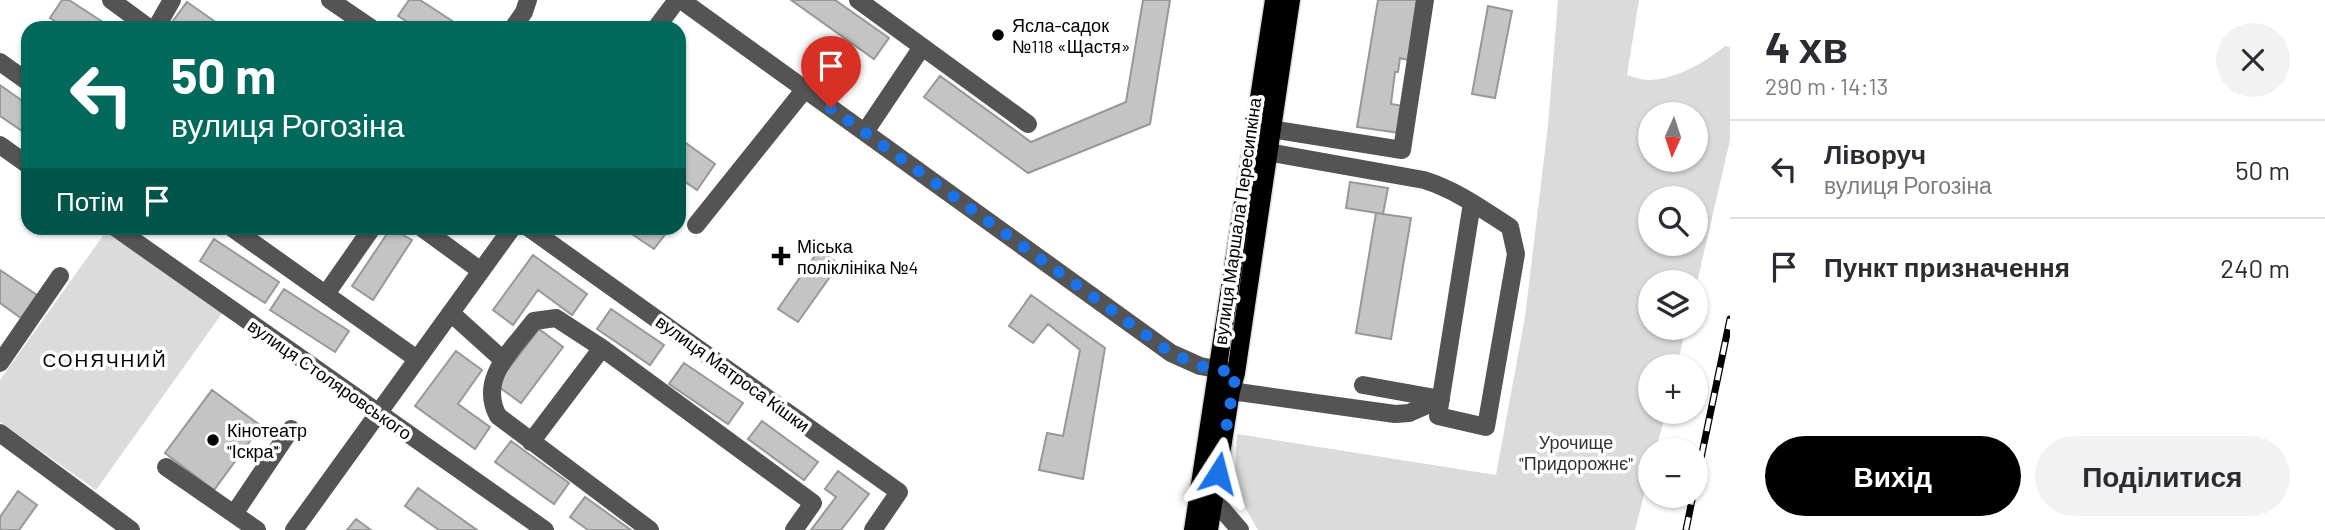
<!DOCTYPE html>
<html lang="uk">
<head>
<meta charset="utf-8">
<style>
  body { margin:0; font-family:Barlow,sans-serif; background:#f2f2f3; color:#2b2b33; height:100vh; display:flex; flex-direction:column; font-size:26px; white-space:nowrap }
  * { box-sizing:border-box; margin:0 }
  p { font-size:23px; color:#7c7c81 }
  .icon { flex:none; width:38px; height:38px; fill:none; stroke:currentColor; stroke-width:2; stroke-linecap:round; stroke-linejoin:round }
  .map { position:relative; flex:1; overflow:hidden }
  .sheet { display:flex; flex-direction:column; background:#fff; width:595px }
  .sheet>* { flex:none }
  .banner { position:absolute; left:21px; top:21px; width:665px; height:214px; border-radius:21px; box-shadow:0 2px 5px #0004; background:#00695c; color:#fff; overflow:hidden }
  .needle { width:46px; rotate:183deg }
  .tools { position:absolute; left:1638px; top:102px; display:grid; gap:14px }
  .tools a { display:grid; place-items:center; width:70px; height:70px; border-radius:50%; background:#fff; box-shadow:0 2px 5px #0004; font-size:35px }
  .pin { position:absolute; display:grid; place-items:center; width:60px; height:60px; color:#fff; margin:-72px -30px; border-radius:50% 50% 50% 0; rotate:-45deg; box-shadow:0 0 7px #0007 }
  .pin .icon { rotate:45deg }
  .me { position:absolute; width:77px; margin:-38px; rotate:9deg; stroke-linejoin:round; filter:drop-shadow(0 0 5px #0008) }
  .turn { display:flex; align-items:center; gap:24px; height:147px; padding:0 35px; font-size:32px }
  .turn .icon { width:91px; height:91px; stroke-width:2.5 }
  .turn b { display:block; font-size:49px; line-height:60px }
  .then { display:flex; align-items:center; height:66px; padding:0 35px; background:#0003; gap:14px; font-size:26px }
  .round { display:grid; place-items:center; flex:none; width:74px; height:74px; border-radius:37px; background:#f2f2f3 }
  .head { display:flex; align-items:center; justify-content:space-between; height:119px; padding:0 35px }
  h1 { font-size:42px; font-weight:700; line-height:52px }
  .primary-button { display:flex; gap:14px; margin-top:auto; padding:14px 35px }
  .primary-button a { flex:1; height:80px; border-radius:42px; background:#000; color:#fff; font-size:28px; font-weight:700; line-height:80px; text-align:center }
  .primary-button a+a { background:#f2f2f3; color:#2b2b33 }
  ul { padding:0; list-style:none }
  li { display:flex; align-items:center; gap:21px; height:98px; padding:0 35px; border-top:2px solid #e1e1e2 }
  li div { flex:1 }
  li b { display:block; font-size:26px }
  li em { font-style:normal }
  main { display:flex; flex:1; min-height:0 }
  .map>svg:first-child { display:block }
  .green { fill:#dbdbdb; fill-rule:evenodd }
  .building { fill:#c4c4c4; stroke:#989898; stroke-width:2 }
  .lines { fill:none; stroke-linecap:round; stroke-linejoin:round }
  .major-casing { stroke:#dbdbdb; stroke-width:21 }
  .minor { stroke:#545454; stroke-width:18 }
  .major { stroke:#000; stroke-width:18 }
  .rail-casing { stroke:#000; stroke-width:7 }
  .rail { stroke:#fff; stroke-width:4.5; stroke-dasharray:13; stroke-linecap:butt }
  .route { stroke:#1a73e8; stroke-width:12; stroke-dasharray:0 21.6 }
  .poi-dot { fill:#000; stroke:#fff; stroke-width:2.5 }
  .labels { text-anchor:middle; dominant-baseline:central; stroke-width:7; stroke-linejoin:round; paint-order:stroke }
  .poi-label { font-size:18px; fill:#000; stroke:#fff; text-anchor:start }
  .street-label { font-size:18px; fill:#000; stroke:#fff }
  .park-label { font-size:18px; fill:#323232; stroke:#fff }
  .neighbourhood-label { font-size:19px; letter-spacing:2px; fill:#000; stroke:#fff }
</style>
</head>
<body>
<main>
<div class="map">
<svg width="1730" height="530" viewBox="0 0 1730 530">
  <rect width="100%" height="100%" fill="#fff"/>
  <!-- green -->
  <path class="green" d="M1558 0H1639L1627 75C1634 77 1642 80 1649 80 1677 79 1704 63 1725 46L1730 47V140L1696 287V282H1650V327H1686L1677 366H1650V411H1666L1656 450H1650V471L1635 530H1258L1234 488 1237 434 1496 475 1525 317 1548 125ZM1650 114H1696V159H1650ZM1650 198H1696V243H1650Z
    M107 230 223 312 96 490 0 422V380Z"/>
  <!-- building -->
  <path class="building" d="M62 0H69L112 28H65L50 18Z
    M409 0H420L463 28H417L398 16Z
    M791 0H835L889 38 874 59Z
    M1143 0H1170L1150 124 1028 173 924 97 940 76 1031 142 1126 102Z
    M1378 0H1417L1408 60 1400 58 1398 72H1395L1391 104 1404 106 1400 133 1357 127Z
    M187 2 224 28H175L170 25Z
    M1488 6 1512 11 1495 98 1472 94Z
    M0 85 28 105V135L0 116Z
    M679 138 715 164 697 190 681 179 679 181Z
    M1350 182 1388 188 1383 214 1346 208Z
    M1376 213 1411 218 1391 339 1356 333Z
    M391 228 412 240 373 300 352 286Z
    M623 228H670L654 249Z
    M214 239 279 282 265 303 200 261Z
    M819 250 839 264 798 322 778 309Z
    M533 255 587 294 572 315 538 290 513 325 493 310Z
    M0 270 37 295 21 318 0 303Z
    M284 289 349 331 335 352 270 310Z
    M1031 295 1105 348 1083 479 1039 470 1047 433 1063 436 1080 350 1048 324 1033 343 1009 326Z
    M611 309 664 345 650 365 597 329Z
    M539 329 563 347 521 403 496 385Z
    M456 351 482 370 458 404 490 427 475 449 415 406Z
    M684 363 743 403 728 424 669 384Z
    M212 390 261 426 214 490 165 453Z
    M762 421 818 462 804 480 748 439Z
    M511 441 569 483 554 504 495 462Z
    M838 471 869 494 841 530H811L836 497 825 489Z
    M418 488 477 530H439L405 506Z
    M18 491 37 505 19 530H0V517Z
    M585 497 631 530H588L570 517Z
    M356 519 371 530H347Z"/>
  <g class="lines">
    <defs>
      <path id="major" d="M1193 530 1274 0
        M1209 530 1231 391 1236 373 1291 0"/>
    </defs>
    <!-- major casing -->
    <use href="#major" class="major-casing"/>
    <!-- minor -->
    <path class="minor" d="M111 0 149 28
      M330 0 371 28
      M681 0 1171 353 1200 366 1232 372
      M858 0 1028 124
      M156 28 172 0
      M513 28 524 12 528 0
      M656 28 677 0
      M0 62 28 82
      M1258 127 1402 150 1425 0
      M865 132 922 47
      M0 145 28 165
      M1256 150 1424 180C1456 190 1482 209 1510 227L1516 254 1486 427 1438 416 1472 203
      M696 225 805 89
      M116 228 545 530
      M232 228 417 359
      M422 228 481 271
      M529 228 899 492 873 530
      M326 294 372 228
      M451 313 503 360
      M0 363 60 276
      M1363 385 1441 399
      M1231 391 1395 414 1409 413 1441 399
      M0 433 131 530
      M531 442 602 348
      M166 467 257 530
      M1214 500 1240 530
      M234 514 291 429
      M294 530 512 228
      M650 530 498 416C478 379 512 350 534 321L556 318 602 348 813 503 794 530"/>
    <!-- major -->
    <use href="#major" class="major"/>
    <defs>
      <path id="rail" d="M1696 482 1730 319
        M1686 530 1693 495"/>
    </defs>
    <!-- rail casing -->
    <use href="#rail" class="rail-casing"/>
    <!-- rail -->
    <use href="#rail" class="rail"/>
  </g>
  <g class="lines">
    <!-- route -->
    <path class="route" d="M831 108 1171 353 1200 366 1236 373 1218 473"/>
  </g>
  <!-- markers -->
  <g class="poi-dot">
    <circle cx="998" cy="35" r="7"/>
    <path d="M777.5 245.5h7v7h7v7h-7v7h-7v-7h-7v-7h7z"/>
    <circle cx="213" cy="440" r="7"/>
  </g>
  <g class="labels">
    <!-- poi labels -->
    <g class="poi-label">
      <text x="1012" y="25">Ясла-садок<tspan x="1012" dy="21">№118 «Щастя»</tspan></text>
      <text x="797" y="246">Міська<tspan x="797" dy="21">поліклініка №4</tspan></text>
      <text x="227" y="430">Кінотеатр<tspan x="227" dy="21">"Іскра"</tspan></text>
    </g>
    <!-- street labels -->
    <g class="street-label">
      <text transform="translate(1237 221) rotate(-82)">вулиця Маршала Пересипкіна</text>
      <text transform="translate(733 373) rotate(36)">вулиця Матроса Кішки</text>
      <text transform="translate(330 379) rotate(35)">вулиця Столяровського</text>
    </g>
    <!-- park labels -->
    <g class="park-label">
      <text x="1576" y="442">Урочище<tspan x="1576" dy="21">"Придорожнє"</tspan></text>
    </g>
    <!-- neighbourhood labels -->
    <g class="neighbourhood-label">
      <text x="105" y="359">СОНЯЧНИЙ</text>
    </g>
  </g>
</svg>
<div class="tools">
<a><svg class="needle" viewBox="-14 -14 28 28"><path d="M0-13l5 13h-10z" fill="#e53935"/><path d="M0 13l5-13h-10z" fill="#7c7c81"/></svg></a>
<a><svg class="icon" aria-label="search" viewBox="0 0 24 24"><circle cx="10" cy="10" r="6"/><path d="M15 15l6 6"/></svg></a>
<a><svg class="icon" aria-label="layers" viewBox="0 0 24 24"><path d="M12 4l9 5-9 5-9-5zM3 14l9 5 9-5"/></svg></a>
<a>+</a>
<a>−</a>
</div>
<div class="pin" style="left:831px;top:108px;background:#d93025"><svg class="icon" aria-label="arrive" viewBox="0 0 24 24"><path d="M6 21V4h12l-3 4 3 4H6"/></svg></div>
<svg class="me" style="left:1218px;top:473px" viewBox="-20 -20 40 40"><path d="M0-17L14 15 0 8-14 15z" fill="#1a73e8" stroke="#fff" stroke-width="4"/></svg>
<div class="banner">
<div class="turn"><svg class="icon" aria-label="left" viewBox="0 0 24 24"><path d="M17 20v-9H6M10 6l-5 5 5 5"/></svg><div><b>50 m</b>вулиця Рогозіна</div></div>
<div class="then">Потім<svg class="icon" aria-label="arrive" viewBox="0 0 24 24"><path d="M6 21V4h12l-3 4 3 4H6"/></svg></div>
</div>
</div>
<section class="sheet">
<div class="head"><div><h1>4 хв</h1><p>290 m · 14:13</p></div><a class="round"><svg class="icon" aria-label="close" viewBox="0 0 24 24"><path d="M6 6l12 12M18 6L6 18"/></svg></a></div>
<ul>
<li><svg class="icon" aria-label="left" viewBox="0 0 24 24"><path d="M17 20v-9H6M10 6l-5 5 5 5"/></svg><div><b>Ліворуч</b><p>вулиця Рогозіна</p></div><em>50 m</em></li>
<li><svg class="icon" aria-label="arrive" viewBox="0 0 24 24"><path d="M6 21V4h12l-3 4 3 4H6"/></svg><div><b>Пункт призначення</b></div><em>240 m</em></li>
</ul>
<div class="primary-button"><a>Вихід</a><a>Поділитися</a></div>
</section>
</main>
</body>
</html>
